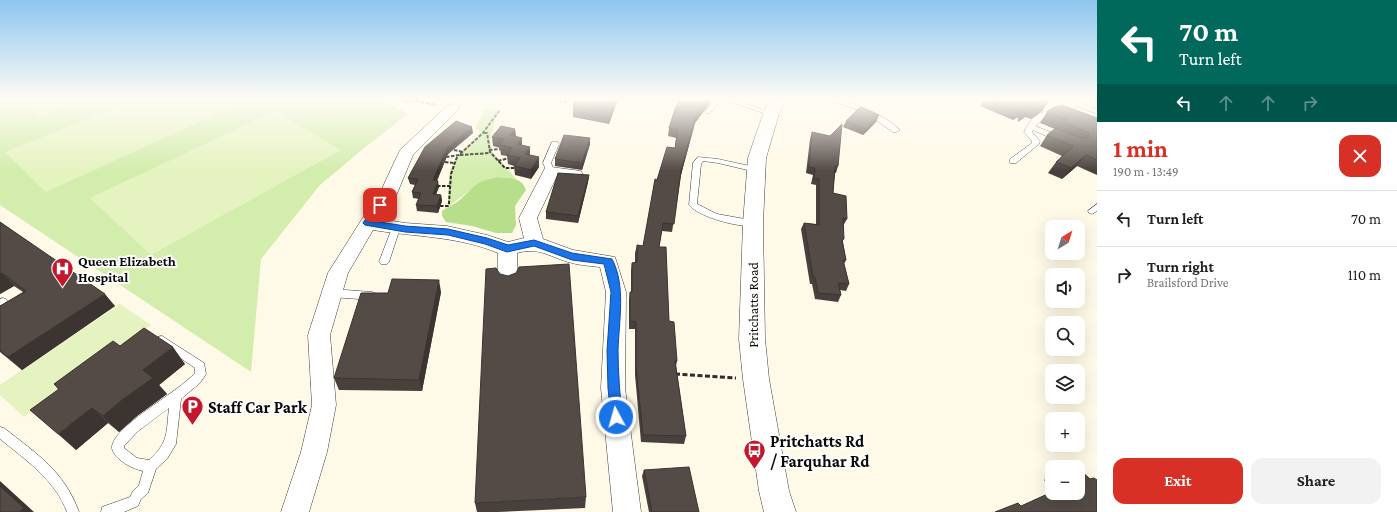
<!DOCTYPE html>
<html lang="en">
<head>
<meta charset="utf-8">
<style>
  body { margin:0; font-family:"Crimson Pro",serif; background:#f2f2f2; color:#202124; height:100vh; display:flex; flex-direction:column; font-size:15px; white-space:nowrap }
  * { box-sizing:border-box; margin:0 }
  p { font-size:13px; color:#757577 }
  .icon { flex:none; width:22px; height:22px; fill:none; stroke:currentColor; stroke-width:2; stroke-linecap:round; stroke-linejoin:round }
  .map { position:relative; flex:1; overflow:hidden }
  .drawer { display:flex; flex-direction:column; background:#fff; width:300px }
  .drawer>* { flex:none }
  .banner { background:#00695c; color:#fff; overflow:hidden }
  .needle { width:26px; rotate:38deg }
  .buttons { position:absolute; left:1045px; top:220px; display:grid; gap:8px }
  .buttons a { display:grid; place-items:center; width:40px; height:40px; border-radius:8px; background:#fff; box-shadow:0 4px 16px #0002; font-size:20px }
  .pin { position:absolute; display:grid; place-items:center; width:34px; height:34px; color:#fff; margin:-17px; border-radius:8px; box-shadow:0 2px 6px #0006 }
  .me { position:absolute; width:44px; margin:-22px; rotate:354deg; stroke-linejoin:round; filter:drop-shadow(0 0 3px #0008) }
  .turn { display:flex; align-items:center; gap:14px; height:84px; padding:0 16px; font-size:18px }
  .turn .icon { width:52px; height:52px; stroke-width:2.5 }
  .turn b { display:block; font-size:28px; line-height:34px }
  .lanes { display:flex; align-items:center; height:38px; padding:0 16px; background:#0003; justify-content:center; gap:20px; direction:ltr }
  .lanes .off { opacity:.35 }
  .round { display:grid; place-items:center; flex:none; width:42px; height:42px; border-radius:12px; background:#f2f2f2 }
  .summary { display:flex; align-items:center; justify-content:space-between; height:68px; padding:0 16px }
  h1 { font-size:24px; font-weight:700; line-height:30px; color:#d93025 }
  .cta { display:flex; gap:8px; margin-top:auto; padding:8px 16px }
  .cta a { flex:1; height:46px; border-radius:12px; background:#d93025; color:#fff; font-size:16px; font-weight:700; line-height:46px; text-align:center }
  .cta a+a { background:#f2f2f2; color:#202124 }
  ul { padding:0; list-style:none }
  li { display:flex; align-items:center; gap:12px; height:56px; padding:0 16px; border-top:1px solid #e0e0e0 }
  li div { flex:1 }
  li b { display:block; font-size:15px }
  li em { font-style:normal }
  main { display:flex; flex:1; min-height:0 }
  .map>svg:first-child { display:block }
  .green { fill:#d3edad }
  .forest { fill:#b7df8b }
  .pitch { fill:#e5f3c0 }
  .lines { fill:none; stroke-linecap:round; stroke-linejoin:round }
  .service-casing { stroke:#3d3d3d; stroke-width:1 }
  .minor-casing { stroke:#3d3d3d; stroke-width:1 }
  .tertiary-casing { stroke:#3d3d3d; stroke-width:1 }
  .path-far1 { stroke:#2c2c2c; stroke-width:2; stroke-dasharray:3.5 1.5; stroke-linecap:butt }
  .path { stroke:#2c2c2c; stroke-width:3; stroke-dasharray:5 2.5; stroke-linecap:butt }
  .service { fill:#fff; fill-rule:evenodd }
  .minor { fill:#fff; fill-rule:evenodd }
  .tertiary { fill:#fff; fill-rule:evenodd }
  .wall { fill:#48403c }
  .shaded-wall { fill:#3b3431 }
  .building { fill:#544a46; stroke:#3b3431 }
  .route { fill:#1a73e8; stroke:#114b97 }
  .labels { text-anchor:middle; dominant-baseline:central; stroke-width:4; stroke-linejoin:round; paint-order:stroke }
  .poi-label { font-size:14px; font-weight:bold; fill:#0a0a0a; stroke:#fff; text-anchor:start }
  .street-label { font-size:14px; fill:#0a0a0a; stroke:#fff }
  .near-poi-label { font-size:17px; font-weight:bold; fill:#0a0a0a; stroke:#fff; text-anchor:start }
</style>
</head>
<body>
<main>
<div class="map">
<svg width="1097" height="512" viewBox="0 0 1097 512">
  <rect width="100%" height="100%" fill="#fff9e7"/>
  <!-- green -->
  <path class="green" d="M0 99H378L408 114 363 149 320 185 261 259 251 372 0 205Z
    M489 108 501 111 496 117 490 140 493 152 516 179C511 179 503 177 498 177 476 181 460 200 442 211L448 205C449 184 446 166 463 150 469 144 476 139 481 132L475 128 484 111Z"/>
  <!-- forest -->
  <path class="forest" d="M498 177C511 179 521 176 526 190L515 206 516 225 512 233H496L472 226 446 222 442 216V211C448 207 455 204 461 199 477 184 475 182 498 177Z"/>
  <!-- pitch -->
  <path class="pitch" d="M17 99H84L40 117Z
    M136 99H250L46 192 5 152Z
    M275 111 341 150 151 255 90 198Z
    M120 304 151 325 24 417 0 395V385Z"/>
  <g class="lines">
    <defs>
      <path id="service" d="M460 99H467L454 110H450V108Z
        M715 99H733L774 114 771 116 769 115 722 99 710 113H706L705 112Z
        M828 99C849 99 885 115 900 130L896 132H893L866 113Z
        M1077 99H1084L1081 103 1097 110V114L1077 106 1066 114 1047 115 1035 126 1063 137V141H1057L1033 130 1032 132 1040 141 1039 144 1016 163H1010V159L1032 143V141L1024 132C1032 115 1043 108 1063 111Z
        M552 142H558L559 144 551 163 555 172 551 174H548L543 163Z
        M698 157 718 159 759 168 760 170 759 172H756L718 163 703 161 701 164 697 204 717 214 756 221 757 223 756 225C741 229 699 217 689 205L693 163Z
        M1097 204V211L1092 214 1089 213 1088 211Z
        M396 225 400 228 389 262 387 264H381L379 262 392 228Z
        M332 289 372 292 375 293 377 296 375 299 372 300 332 297 329 296 327 293 329 290Z
        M3 298 6 299 8 302 6 305 0 308V299Z
        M162 336 204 363 206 374 200 383 181 399 176 444 167 459 156 469 148 493 141 499 138 506 124 512H101L102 507 130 497 133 491 139 485 143 471C134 469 126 465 119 459 114 454 110 449 113 443 120 423 178 392 195 373V368L158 343 157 340 158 337ZM169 408C166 433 169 442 149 460L137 458 124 448V446L137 432Z
        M0 427 4 428C37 454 64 471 79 512H67C55 480 26 460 0 439Z"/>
      <path id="minor" d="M452 105 457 106 459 109 413 155 396 196 380 219 405 223 447 226 487 235 508 242 524 238 519 218 545 168 551 167 581 171 583 175 581 179 575 180 556 178 537 218 543 239 573 250 615 257 626 292 625 388 641 512H613L601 388 606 292 600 267C589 266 578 265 568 262 548 256 539 247 517 253L518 280 515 285 508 287 501 285 498 280V253C458 236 415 237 373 230L348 273 330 335 336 405 327 452 309 512H281L301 452 312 405 308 335 328 273 362 219 379 195 400 150 447 106Z"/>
      <path id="tertiary" d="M770 99H786L779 114 766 158 763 223 765 339 769 379 789 491 796 512H764L759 491 743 379 739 339 743 223 748 158 763 114Z"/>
    </defs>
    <!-- service casing -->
    <use href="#service" class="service-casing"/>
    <!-- minor casing -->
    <use href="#minor" class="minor-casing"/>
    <!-- tertiary casing -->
    <use href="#tertiary" class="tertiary-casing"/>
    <!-- path-far1 -->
    <path class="path-far1" d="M402 99 407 102 420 99
      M554 99 566 102V100
      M416 101 437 105
      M484 133H487L490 152 505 168H517
      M454 150 463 152
      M489 150 502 149
      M460 155 490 153
      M446 157 459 155 483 133 499 111
      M498 161 509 158
      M445 162 454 163
      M437 186H450
      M440 206H448L449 203 451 174 457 157"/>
    <!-- path -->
    <path class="path" d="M675 374 736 378"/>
    <!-- service -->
    <use href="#service" class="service"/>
    <!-- minor -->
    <use href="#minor" class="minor"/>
    <!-- tertiary -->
    <use href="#tertiary" class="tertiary"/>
  </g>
  <!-- wall -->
  <path class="wall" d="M576 99H618L609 124 573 117V106Z
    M663 99H713L695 123 681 175 672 232 662 231 659 247 669 321 677 361 676 366 686 436 684 444 641 442 635 375V329H629V300L630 292H631V271L632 263 635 262V253L637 245 643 246 657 180 675 148 676 138 668 136 669 128 679 102Z
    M981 99H1048L1046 101 1048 102 1042 111 1031 119 1025 117 1018 122V117L1013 120 980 106 984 100Z
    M1047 112 1097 118V175L1077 166 1062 179 1048 173 1056 162 1062 156 1040 146 1047 135 1055 129 1040 123Z
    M879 115 876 122 863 135 843 127 846 121Z
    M515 129 516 137 522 145 530 155 539 157V167L531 179 515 175 514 166 508 164 507 156 501 155 500 148 493 146 492 137Z
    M812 132 838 166 836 173H835L833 193 847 219 843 226V242L846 260 844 264 849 284 846 291 840 290 841 295 838 302 815 299 812 284H810L801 229 804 223 816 224V185L811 184 813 175 806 173 810 139Z
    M473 133 448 154 437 181 439 187 436 194 441 195 442 201 438 213 417 211 416 205 419 199 413 198 412 192 415 185 410 184 408 178Z
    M590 138V144L582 170 555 166V159Z
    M589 175 588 182 578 223 546 219V212Z
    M0 222 115 306 22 370 0 352V306L23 292 14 286 0 294Z
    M441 292 422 391 339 390 334 378 388 293Z
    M120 346 185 364 159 385 167 394 137 416 119 432 108 423 76 450 58 389 54 384Z
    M644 470 699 512H649L642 476Z
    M1052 474V488L1044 480Z
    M586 497 585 508 498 512H477L475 503Z"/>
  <!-- shaded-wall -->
  <path class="shaded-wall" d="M615 99H618L609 124 610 113Z
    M709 99H713L695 123 680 178 681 171 696 115Z
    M1043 99H1048L1047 101 1036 109Z
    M1048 102 1042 111 1031 119 1036 110Z
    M1024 108 1018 117 1013 120 1019 111Z
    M1031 108 1025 117 1018 122 1024 113Z
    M879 115 876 122 863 135 866 129Z
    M472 127 473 133 448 154 434 187 433 180 447 148Z
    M515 129 516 138 510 135Z
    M522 138V147L517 144Z
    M590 138V144L582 170V163Z
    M530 147V157L525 154Z
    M1086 155 1077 166 1062 179 1071 168Z
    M539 157V167L531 179V170Z
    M589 175 588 182 578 223V216Z
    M438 181 439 187 434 200 433 194Z
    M441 195 442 201 438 213 437 206Z
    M2 273 14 286 0 294V274Z
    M439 280 441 292 422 391 419 380Z
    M105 294 115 306 22 370 8 357Z
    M173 347 185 364 159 385 167 394 137 416 119 432 103 416 143 370Z
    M92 408 108 423 76 450 58 434Z
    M0 481 34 512H19L0 486Z"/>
  <!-- building -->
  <path class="building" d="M576 99H615L610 113 573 106Z
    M681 99H709L696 115 681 171 674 224 663 223 659 247H666L669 321 674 322 677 361H675L686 436 643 435 636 367V322L630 321V292H632V263L637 262V245L643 246 655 179 657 180 667 147 675 148 678 130 669 128 676 106Z
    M990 99H1043L1042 100 1048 102 1036 110 1031 108 1024 113V108L1019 111Z
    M1062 105 1097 118V160L1086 155 1071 168 1056 162 1074 146 1047 135 1056 128 1081 138H1088L1089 133 1063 122 1066 119 1047 112 1054 107Z
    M860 107 879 115 866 129 846 121Z
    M456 121 472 127 447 148 433 180 438 181 433 194 441 195 437 206 416 205 421 193 412 192 418 179 408 178 425 147Z
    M842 124 838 166H835L833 193 846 196 847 219 843 218 844 239 842 240 846 260H843L849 284 838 283 841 295 818 293 815 277H813L804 223 819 225V179L814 178 815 168 809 167 812 132 830 136Z
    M501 126 515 129 510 135 522 138 517 144 530 147 525 154 539 157 531 170 514 166 520 158 507 155 512 148 500 145 504 139 492 137Z
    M564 135 590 138 582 163 555 159Z
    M558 173 589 175 578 216 546 212Z
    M0 222 105 294 8 357 0 351V306L26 291 2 273 0 274Z
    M569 264 586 497 475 503 486 269 496 268 500 274 508 276 516 273 519 267Z
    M392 279 439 280 419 380 334 378 361 293H388Z
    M144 328 173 347 143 370 153 378 122 400 103 416 92 408 58 434 30 410 59 389 54 384 113 341 120 346Z
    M1074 464 1077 467H1067Z
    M689 467 699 512H652L644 470Z
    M1078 468 1090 479 1094 478 1097 480V512H995L1018 503 1021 506 1052 492V493H1078Z
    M0 486 24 508 19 512H0Z"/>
  <!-- sky -->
  <linearGradient id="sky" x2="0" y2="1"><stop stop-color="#8dc6f0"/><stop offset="0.58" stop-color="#fffcf4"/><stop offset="1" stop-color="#fffcf4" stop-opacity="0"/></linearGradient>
  <rect width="1097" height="171" fill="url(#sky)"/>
  <!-- route -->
  <path class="route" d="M377 203H383L385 205 374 221 405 226 448 229 487 238 508 245 534 240 572 253 612 259C626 285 619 321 618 350 618 372 620 395 622 417L621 421 616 422 612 421 611 417 608 388 607 351 611 292 604 264 572 260 534 246 507 252 485 244 448 235 405 232 365 225 363 223Z"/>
  <!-- icons -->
  <defs>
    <symbol id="hospital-pin" viewBox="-11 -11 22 30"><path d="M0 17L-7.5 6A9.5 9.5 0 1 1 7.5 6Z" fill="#c6162c" stroke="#fff"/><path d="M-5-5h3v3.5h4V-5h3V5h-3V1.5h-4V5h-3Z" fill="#fff"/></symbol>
    <symbol id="parking-pin" viewBox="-11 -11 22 30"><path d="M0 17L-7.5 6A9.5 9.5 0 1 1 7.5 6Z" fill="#c6162c" stroke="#fff"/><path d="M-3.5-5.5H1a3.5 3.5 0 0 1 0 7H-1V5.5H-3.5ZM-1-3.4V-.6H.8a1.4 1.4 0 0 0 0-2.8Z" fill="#fff"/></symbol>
    <symbol id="bus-pin" viewBox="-11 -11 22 30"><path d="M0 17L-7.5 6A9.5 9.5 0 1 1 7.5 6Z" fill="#c6162c" stroke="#fff"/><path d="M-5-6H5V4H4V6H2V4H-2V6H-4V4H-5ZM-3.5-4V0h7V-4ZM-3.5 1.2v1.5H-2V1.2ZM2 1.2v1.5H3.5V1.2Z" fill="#fff"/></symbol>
  </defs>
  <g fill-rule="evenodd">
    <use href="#hospital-pin" x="50" y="256" width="25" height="34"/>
    <use href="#parking-pin" x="180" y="394" width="25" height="34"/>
    <use href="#bus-pin" x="742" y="438" width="25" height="34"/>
  </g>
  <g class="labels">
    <!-- poi labels -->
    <g class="poi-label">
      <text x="78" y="261">Queen Elizabeth<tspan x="78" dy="16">Hospital</tspan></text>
    </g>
    <!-- street labels -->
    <g class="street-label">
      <text transform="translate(753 305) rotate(-90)">Pritchatts Road</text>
    </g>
    <!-- near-poi labels -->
    <g class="near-poi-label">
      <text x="208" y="407">Staff Car Park</text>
      <text x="770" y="441">Pritchatts Rd<tspan x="770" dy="20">/ Farquhar Rd</tspan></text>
    </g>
  </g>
</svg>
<div class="buttons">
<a><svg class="needle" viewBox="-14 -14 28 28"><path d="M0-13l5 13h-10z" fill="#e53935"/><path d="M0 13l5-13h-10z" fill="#757577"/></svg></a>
<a><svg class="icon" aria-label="sound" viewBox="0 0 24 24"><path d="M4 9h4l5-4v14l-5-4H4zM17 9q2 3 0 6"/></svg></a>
<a><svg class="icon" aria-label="search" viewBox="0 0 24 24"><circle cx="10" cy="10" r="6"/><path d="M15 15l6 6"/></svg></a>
<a><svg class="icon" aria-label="layers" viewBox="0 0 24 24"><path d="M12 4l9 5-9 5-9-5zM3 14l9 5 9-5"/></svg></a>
<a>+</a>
<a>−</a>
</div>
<div class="pin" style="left:380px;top:205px;background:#d93025"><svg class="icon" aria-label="arrive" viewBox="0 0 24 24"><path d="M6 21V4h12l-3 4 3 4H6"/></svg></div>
<svg class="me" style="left:616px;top:417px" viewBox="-20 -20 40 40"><circle r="17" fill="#1a73e8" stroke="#fff" stroke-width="3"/><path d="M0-11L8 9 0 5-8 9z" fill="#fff"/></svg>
</div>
<section class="drawer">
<div class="banner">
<div class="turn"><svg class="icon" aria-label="left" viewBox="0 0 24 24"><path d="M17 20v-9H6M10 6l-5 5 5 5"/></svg><div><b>70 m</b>Turn left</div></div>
<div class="lanes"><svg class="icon" aria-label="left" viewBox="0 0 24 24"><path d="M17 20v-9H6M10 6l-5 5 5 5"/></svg><svg class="icon off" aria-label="ahead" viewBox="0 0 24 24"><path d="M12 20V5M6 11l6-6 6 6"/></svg><svg class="icon off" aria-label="ahead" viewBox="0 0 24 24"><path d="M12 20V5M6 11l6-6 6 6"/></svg><svg class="icon off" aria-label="right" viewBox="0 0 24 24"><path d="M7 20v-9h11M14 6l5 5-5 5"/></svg></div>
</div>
<div class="summary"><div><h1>1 min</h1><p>190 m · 13:49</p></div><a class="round" style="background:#d93025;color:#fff"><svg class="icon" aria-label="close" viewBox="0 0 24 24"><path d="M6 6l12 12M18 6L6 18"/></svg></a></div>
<ul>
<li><svg class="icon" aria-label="left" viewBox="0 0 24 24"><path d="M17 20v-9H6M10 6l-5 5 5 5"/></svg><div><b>Turn left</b></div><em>70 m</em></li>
<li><svg class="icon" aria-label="right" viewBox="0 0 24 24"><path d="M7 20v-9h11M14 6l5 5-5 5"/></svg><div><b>Turn right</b><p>Brailsford Drive</p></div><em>110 m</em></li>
</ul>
<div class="cta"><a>Exit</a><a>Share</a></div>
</section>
</main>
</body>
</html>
